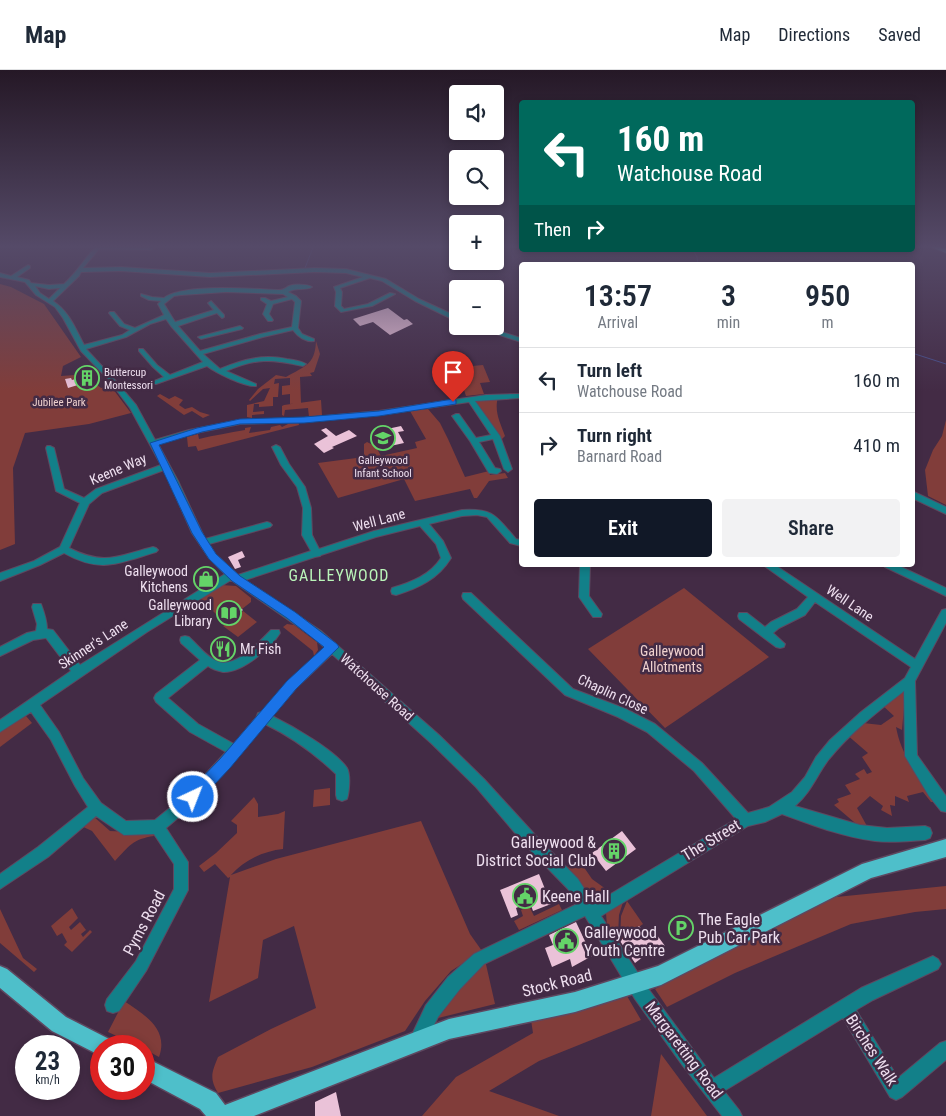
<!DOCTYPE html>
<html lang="en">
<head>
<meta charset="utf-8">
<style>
  body { margin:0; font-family:"Roboto Condensed",sans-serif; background:#f2f2f3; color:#1f2937; height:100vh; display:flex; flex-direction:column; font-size:19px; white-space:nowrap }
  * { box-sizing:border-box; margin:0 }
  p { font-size:16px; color:#747a83 }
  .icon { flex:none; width:28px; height:28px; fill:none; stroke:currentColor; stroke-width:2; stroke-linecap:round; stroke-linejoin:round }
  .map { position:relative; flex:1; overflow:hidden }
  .drawer { position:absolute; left:519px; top:192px; width:396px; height:305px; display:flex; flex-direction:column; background:#fff; border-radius:5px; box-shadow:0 2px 8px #0003 }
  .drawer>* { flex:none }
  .hud { position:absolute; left:519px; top:30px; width:396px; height:152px; border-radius:5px; box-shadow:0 2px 8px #0003; background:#00695c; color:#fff; overflow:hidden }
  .fabs { position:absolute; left:449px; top:15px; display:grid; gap:10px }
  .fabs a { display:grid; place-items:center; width:55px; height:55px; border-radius:5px; background:#fff; box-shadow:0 2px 8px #0003; font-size:25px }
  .speed { position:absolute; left:15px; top:965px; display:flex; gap:10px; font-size:25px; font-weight:700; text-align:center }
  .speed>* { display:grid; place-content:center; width:65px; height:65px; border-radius:50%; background:#fff; box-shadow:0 2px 8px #0003; line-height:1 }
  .speed small { font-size:12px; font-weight:400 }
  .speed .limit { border:8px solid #d22; background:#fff; color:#111 }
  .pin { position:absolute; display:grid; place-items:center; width:42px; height:42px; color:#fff; margin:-51px -21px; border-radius:50% 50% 50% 0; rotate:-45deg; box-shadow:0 0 5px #0007 }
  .pin .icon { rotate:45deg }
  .me { position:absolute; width:55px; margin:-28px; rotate:43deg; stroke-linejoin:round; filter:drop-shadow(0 0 4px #0008) }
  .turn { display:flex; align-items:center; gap:18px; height:105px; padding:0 15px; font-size:22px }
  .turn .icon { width:65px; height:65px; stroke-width:2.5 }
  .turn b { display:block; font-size:35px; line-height:42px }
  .then { display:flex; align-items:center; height:48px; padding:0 15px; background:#0003; gap:10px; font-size:19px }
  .eta { display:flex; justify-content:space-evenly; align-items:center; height:85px; text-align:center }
  .eta b { font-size:30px; font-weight:600; line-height:35px }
  .cta { display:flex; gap:10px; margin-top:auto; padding:10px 15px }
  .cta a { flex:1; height:58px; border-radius:5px; background:#111827; color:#fff; font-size:20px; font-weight:600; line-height:58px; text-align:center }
  .cta a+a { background:#f2f2f3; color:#1f2937 }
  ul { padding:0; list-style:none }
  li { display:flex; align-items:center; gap:15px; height:65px; padding:0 15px; border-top:1px solid #e0e1e3 }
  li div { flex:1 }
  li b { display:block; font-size:19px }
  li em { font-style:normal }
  header { display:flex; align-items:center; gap:30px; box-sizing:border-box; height:70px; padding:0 25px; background:#fff; border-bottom:1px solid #e0e1e3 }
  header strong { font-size:24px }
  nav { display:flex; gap:28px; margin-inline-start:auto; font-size:18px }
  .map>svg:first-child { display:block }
  .green { fill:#813d3a }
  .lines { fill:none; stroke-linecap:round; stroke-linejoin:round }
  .stream { stroke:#484f8c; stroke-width:1 }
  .building { fill:#eac2d8 }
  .minor-casing { stroke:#5e4860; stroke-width:2 }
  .major-casing { stroke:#5e4860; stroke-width:3 }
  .highway-casing { stroke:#5e4860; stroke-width:2 }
  .minor { fill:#128089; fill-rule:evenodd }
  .major { fill:#4ebfca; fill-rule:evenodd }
  .highway { fill:#4cd9e7; fill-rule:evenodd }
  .route { fill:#1a73e8; stroke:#114b97 }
  .labels { text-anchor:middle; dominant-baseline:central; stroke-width:5; stroke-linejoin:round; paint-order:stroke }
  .far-poi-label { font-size:11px; fill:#eedfef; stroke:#432b45; text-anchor:start }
  .far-park-label { font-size:11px; fill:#efd1ce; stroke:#432b45 }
  .street-label { font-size:14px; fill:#eedfef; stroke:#432b45 }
  .poi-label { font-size:14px; fill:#eedfef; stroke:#432b45; text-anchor:end }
  .park-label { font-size:14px; fill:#efd1ce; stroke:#432b45 }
  .quarter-label { font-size:16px; letter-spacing:1px; fill:#baf5b9; stroke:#432b45 }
  .near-street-label { font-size:16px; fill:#eedfef; stroke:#432b45 }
  .near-poi-label { font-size:16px; fill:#eedfef; stroke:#432b45; text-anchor:start }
</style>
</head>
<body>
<header>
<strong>Map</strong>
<nav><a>Map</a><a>Directions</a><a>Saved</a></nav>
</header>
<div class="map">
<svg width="946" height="1046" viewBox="0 0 946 1046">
  <rect width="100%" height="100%" fill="#432b45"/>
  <!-- green -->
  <path class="green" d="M0 214 11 217 44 234 81 287 63 296 61 306 75 305 79 315 96 314 101 318 110 315 131 343 89 354 25 363 13 398 15 474 0 480Z
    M316 271 320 284 314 302 310 303 312 306 300 307 301 333 290 334V324L282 325V316L290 315V308L275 309 274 314 279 313 278 327H273V336L259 337V334H254L253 342 264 341V344L252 345V348L247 347V335L264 331 270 318 263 319 250 331 249 330 258 319 276 305 286 307C305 296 315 295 316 271Z
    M483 295 490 312 480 313 484 324 466 326 464 320 450 322 447 309H455L453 301 474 299 472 296Z
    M160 324 169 329 175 326 183 330 179 335 185 339 192 337 200 342 210 345 203 348 192 341 184 345 157 326Z
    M498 327C494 342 500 352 505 366L501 370 474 332 476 330Z
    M321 330 322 345 309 347 308 338 285 340 284 346 282 345V336L284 335Z
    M428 339 440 353 448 369 465 407 489 401 490 405 505 403 508 408 489 411 477 428H474L470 419 415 431 404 409 338 428 318 393 364 387V374L367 372 373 375H375L381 386 417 378 415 372 426 369 410 341Z
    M946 350V435L928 426 925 400 933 380 942 366Z
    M298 351 299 355 198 381 196 376 188 377 187 367 198 364 199 369C215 365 229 363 245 360V358L251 357 249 363 270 360 271 357 280 355 282 357 288 354 286 352Z
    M221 515 236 516 251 528V532L242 539 233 532 216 544 204 532 187 541 184 540V539Z
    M684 518 769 587 665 658 588 579Z
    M243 541 257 552 238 567 223 556Z
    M287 554 294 555 317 572 318 580 314 586 313 581 283 557Z
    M903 622 905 626 902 660 896 657C901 685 919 709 935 732H931L923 722 907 726 909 732 895 726V736L890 735 892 746 881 740 883 736 870 726 857 738 868 758H861L834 735 839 732 837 729 851 724 845 715 860 709 855 704 864 699 867 704 872 702 862 687 868 683 846 664 863 653 881 655 894 646 881 634Z
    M26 646 32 653 0 677V660L21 647Z
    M330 718V735L313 737 314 720Z
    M254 727 258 734V747L278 744 285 741 283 779C264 781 244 790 231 805L276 789 421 751 470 864 482 881 451 901 425 931 405 961 312 997 218 1023C209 1008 212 1002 218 987L271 959 316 938 294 856 263 870 258 908 209 932 230 807 228 808 215 794 204 802 199 796 216 783 237 763V755L231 751Z
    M93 746 110 761 152 763 154 766C133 769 129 776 115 791L92 761 79 755Z
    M579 790 592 809 610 822 595 832H592L567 796Z
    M946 816V839L915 842 851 854 735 903 667 937 655 919 747 869 802 841 836 827Z
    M624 829 619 845 618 865 615 867 607 856 606 843Z
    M627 831 643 854 620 871 621 846Z
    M559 834 562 840 519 860 514 851 523 846 521 840 529 836 534 846Z
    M72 838 78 848 69 857 71 860 80 852 86 860 81 864 83 867 90 860 92 862 72 882 64 875 67 872 62 863 57 866 51 856Z
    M0 839 23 888 37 899 34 902 0 873Z
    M485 890 495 934 430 950Z
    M627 926 641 950 539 991 489 1021 559 1046H422L456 1007 533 963 531 950Z
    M124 931C145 945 169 959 159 987L144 979V976H138L108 962Z
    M661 984 707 1046H651Z"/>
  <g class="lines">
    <!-- stream -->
    <path class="stream" d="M693 180 697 187 698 195
      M305 198 314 175
      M912 283 946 294"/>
  </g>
  <!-- building -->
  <path class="building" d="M388 238 404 250 407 249 413 254 390 265 373 252 360 256 353 249Z
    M88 306 91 311 68 318 65 309 71 308 72 310Z
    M401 356 404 361 398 362 404 373 377 379 371 367 380 365 378 361Z
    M326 358 336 366 349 360 357 366 332 377 334 378 324 383 314 374 328 366 321 360Z
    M242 481 245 487 238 490 241 497 235 499 228 487Z
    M233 532 243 540 227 553 216 544Z
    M622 761 636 779 606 801 592 783Z
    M539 804 551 834 533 841 530 832 516 838 518 845 511 848 500 820Z
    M576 852 592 886 572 897 570 889 552 897 545 878 553 875 549 865Z
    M639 856 647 866 654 861 665 876 659 881 656 877 635 893 620 871Z
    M336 1022 341 1046H315V1032Z"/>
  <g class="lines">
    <defs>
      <path id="minor" d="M97 175 151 176 154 178 151 180 99 179 83 198 121 197 210 203 315 198 346 199 386 209 419 229 458 247V252L415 231 382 211 370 208 340 218 342 222 341 236 344 239 368 234 390 223 395 224 372 236 341 242 335 236 336 222 334 217 363 207 346 203 315 202 210 207 121 201 81 202 79 206 53 231C69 241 76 260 84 275L122 265 130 260 120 256 109 243 110 242H114L124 254 135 258 164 245 158 234 161 231 149 230 141 226V224L152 227 164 228C183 213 253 219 279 220 284 220 285 218 289 216 295 214 307 214 312 217 305 221 296 217 288 222L296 226 301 231 298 258 302 264 314 269V271C306 272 298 267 293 260L263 267 203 284 220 299C243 289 263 284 287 289 294 290 301 291 306 294L303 296C270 289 257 288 226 301L256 314V316C245 317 216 303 207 296L156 314H152V312L164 307 153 297 139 281V279H143L157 295 170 305 203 292 171 256 166 249 150 254 126 267 86 279 113 308 136 335 155 370 189 360 240 350 304 348 379 341 486 325 521 324V328L475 331 500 366 512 399 508 402 504 399 493 369 479 372 495 398 500 399 501 401 497 404 489 403 470 371 452 346 456 344H459L476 368 491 365 469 332 379 345 304 352 240 354 191 364 158 374 178 411 205 469 267 452 270 453 272 455 270 457 209 474 215 484 238 505 311 481 302 465 303 438 297 417 281 395 272 377 276 375 280 377 289 394 305 417 311 438 312 465 319 479 374 461 462 440C494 438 496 446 516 469L521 470V476L510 473 487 447 477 445 462 446 429 454 443 471 451 488C438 509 419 518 396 525L392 524 391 521 392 518C412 512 430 505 441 488L436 474 420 456 376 467 321 485 320 486 315 487 245 510 321 561 439 665 484 709 537 767 578 809 594 834 736 749 694 701 647 662 618 647 565 625 463 529 462 526 463 523H471L573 619 626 639 655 654 702 693 748 743 769 737 792 722 805 707 816 687 830 670 861 642 905 608 911 597 815 532 805 545 779 558 773 563 785 574 784 577 780 578 776 577 739 549 738 546 739 543H747L765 557 771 552 797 539 808 527 763 495H775L915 589 942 540 946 539V553L915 611 917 685 946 726V742L941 741 929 726 905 686 904 621C877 642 850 663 829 689 816 706 812 721 795 736L860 755 887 758 925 756 930 758 932 763 930 768 925 770C908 771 891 773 875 771 843 767 812 755 782 744L765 752 748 756 601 846 647 917 714 1008 861 918 933 886 938 889 941 894 938 899 873 930 856 940 898 1008 940 973 946 971V990L902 1027 896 1030 890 1027 843 948 724 1021 739 1040 742 1046H722L683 996 635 929 585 846 484 894 460 919 438 947 423 977 417 979 411 977 409 971 426 935 448 907 474 884 577 834 568 819 527 777 476 717 431 673 332 584 296 618 272 646C292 656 335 680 347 698 351 705 349 723 347 729L342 731 337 729 336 725V704C315 684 292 667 265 654L198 731 166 758 188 792V820L146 901 119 941 113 943 107 941 105 935 107 929 136 891 174 819V794L154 764 124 765 96 746 48 787 0 819V804L38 777 88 737 75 716 51 670 31 642 0 662V650L71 601 46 568 33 570 0 586V577L27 563 36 561 37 554 32 537 33 534H41C44 542 47 551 47 559L53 560 80 595 225 504 209 488 192 463 164 400 102 423 89 434 69 478C105 496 117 486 153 477L156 478 158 480 156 482C119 493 101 504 64 483L40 495 0 511V503L34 491 60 477 80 433 56 421 46 378 47 376H50L54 378 64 419 84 428 96 419 161 395 130 338 109 310 81 281 63 248 55 237 36 225 25 212 0 207V203L11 206 28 195 30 196V198L17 207 29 210 31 213 49 215 64 214C77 202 85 188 97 175ZM35 216 49 219 60 218 49 229 40 223ZM226 222 283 224 288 227 271 231 265 228H261V230L267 234 263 244 268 251H272L273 250 269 244 273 234 292 229 295 232 292 257 260 264 200 281 178 256 217 243 222 248 224 247V245L211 231 208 233 214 240 175 252 164 234 174 226 181 225ZM231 510 313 567 325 578 288 612 262 642 258 643 256 648 234 674 198 654 168 628 208 596C212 599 218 601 223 602 242 603 271 578 280 563L279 560H271C260 571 237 597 219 592 207 588 198 575 189 567L185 566 181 567 180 570 181 573 200 590 156 624 154 628 156 632 190 662 226 682 188 723 155 750 126 751 101 733 83 708 59 662 40 635 147 562Z
        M240 256 243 258 242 259 201 269 198 267Z
        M472 256H482L521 268V272Z
        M912 421 946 437V444L912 428Z
        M580 495H590L589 526 602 544 601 547H593L579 527Z
        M883 495H897L946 518V526L885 497Z"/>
      <path id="major" d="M946 769V787L871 808 661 915 575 942 449 969 254 1046H206L200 1039 144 1009V987L216 1023 225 1035 449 949 575 922 658 896 862 794Z
        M0 896 7 899 66 947 109 969 112 976H101V986L52 961 0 918Z"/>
      <path id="highway" d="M926 175H935L946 179V183Z"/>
    </defs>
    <!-- minor casing -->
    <use href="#minor" class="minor-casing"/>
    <!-- major casing -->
    <use href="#major" class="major-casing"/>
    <!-- highway casing -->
    <use href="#highway" class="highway-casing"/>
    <!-- minor -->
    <use href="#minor" class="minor"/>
    <!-- major -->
    <use href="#major" class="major"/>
    <!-- highway -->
    <use href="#highway" class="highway"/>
  </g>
  <!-- sky -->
  <linearGradient id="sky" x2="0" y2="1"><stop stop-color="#251826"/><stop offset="0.55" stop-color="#554a68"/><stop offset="1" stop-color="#554a68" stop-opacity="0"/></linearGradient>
  <rect width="946" height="321" fill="url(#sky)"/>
  <!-- route -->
  <path class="route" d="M453 329 456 330V334L379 346 304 353 240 354 202 362 159 375 202 462 216 484 240 506 295 542 337 574 339 577 296 619 230 698 198 732 193 734 188 732 186 727 188 722 220 689 287 611 324 577 287 548 232 511 209 489 192 463 150 373 197 358 240 349 304 347 379 341Z"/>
  <!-- icons -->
  <defs>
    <symbol id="building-ring" viewBox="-11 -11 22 22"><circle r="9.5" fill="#432b45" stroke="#64d468" stroke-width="1.5"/><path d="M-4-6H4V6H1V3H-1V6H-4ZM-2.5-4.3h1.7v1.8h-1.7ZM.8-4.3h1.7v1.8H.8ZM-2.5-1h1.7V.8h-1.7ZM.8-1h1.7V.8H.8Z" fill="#64d468"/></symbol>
    <symbol id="school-ring" viewBox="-11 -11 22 22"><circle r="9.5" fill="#432b45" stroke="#64d468" stroke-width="1.5"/><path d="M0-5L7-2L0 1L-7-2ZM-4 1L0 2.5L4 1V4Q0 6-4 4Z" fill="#64d468"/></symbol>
    <symbol id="shop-ring" viewBox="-11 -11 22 22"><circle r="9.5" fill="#432b45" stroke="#64d468" stroke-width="1.5"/><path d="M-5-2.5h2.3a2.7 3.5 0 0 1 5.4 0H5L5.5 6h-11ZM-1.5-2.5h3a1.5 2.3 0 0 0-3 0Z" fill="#64d468"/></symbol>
    <symbol id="library-ring" viewBox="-11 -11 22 22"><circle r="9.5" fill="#432b45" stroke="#64d468" stroke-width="1.5"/><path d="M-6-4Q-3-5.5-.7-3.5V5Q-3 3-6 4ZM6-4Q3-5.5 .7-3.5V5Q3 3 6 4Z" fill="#64d468"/></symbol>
    <symbol id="restaurant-ring" viewBox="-11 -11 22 22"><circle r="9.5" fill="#432b45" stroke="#64d468" stroke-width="1.5"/><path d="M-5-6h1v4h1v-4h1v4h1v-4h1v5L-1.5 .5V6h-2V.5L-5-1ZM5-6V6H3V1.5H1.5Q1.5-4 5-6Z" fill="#64d468"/></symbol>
    <symbol id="civic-ring" viewBox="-11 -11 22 22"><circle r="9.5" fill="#432b45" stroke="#64d468" stroke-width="1.5"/><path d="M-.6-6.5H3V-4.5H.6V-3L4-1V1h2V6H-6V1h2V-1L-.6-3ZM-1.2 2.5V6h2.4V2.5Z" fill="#64d468"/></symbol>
    <symbol id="parking-ring" viewBox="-11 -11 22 22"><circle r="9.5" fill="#432b45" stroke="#64d468" stroke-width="1.5"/><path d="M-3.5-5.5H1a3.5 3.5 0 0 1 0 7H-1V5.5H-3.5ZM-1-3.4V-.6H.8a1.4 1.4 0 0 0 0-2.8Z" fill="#64d468"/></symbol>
  </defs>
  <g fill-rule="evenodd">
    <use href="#building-ring" x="73" y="294" width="28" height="28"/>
    <use href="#school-ring" x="369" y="354" width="28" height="28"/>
    <use href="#shop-ring" x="192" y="495" width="28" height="28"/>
    <use href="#library-ring" x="215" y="529" width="28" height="28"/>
    <use href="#restaurant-ring" x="209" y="565" width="28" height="28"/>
    <use href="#building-ring" x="600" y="767" width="28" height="28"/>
    <use href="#civic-ring" x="511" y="812" width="28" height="28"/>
    <use href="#parking-ring" x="667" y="844" width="28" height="28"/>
    <use href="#civic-ring" x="552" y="857" width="28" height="28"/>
  </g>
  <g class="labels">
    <!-- far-poi labels -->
    <g class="far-poi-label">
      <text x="104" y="302">Buttercup<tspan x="104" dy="13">Montessori</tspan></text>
      <text x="383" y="390" text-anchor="middle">Galleywood<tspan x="383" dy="13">Infant School</tspan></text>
    </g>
    <!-- far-park labels -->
    <g class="far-park-label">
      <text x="59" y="332">Jubilee Park</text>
    </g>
    <!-- street labels -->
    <g class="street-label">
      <text transform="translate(118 399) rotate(-23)">Keene Way</text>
      <text transform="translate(379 450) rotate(-15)">Well Lane</text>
      <text transform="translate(850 533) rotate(34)">Well Lane</text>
      <text transform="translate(93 574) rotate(-33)">Skinner's Lane</text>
      <text transform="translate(377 617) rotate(42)">Watchouse Road</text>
      <text transform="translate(613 624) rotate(25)">Chaplin Close</text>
    </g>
    <!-- poi labels -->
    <g class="poi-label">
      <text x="188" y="501">Galleywood<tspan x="188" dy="16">Kitchens</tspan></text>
      <text x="212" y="535">Galleywood<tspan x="212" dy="16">Library</tspan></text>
      <text x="240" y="579" text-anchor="start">Mr Fish</text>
    </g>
    <!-- park labels -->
    <g class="park-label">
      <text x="672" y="581">Galleywood<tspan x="672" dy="16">Allotments</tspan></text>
    </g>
    <!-- quarter labels -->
    <g class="quarter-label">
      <text x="339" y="505">GALLEYWOOD</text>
    </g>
    <!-- near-street labels -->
    <g class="near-street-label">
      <text transform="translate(711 770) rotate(-31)">The Street</text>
      <text transform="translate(144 853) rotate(-62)">Pyms Road</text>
      <text transform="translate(557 913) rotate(-14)">Stock Road</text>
      <text transform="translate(684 980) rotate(53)">Margaretting Road</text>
      <text transform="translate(872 980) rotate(57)">Birches Walk</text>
    </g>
    <!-- near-poi labels -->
    <g class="near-poi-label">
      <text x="596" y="772" text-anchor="end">Galleywood &amp;<tspan x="596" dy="18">District Social Club</tspan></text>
      <text x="542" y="826">Keene Hall</text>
      <text x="698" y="849">The Eagle<tspan x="698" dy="18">Pub Car Park</tspan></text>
      <text x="584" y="862">Galleywood<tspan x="584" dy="18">Youth Centre</tspan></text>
    </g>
  </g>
</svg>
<div class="fabs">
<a><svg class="icon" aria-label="sound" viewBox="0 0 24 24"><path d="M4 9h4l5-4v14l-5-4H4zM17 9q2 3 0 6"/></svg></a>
<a><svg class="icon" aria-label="search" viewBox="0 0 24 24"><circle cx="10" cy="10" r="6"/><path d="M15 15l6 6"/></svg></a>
<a>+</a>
<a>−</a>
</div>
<div class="speed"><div>23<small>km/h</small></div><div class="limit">30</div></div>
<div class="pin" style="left:453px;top:332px;background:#d93025"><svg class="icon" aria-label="arrive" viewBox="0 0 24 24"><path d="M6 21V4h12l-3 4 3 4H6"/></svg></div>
<svg class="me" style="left:193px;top:727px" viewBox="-20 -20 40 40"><circle r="17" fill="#1a73e8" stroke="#fff" stroke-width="3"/><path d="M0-11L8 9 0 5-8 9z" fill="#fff"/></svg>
<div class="hud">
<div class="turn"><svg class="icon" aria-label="left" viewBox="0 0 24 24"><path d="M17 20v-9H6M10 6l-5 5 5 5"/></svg><div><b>160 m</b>Watchouse Road</div></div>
<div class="then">Then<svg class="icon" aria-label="right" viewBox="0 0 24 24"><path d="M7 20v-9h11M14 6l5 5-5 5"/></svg></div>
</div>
<section class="drawer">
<div class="eta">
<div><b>13:57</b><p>Arrival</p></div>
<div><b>3</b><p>min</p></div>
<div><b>950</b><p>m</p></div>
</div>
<ul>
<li><svg class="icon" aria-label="left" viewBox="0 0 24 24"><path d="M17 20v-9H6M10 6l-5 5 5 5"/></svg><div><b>Turn left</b><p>Watchouse Road</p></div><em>160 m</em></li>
<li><svg class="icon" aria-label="right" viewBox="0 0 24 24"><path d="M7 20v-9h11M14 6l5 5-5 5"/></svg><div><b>Turn right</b><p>Barnard Road</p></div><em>410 m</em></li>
</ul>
<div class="cta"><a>Exit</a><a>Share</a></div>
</section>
</div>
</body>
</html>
